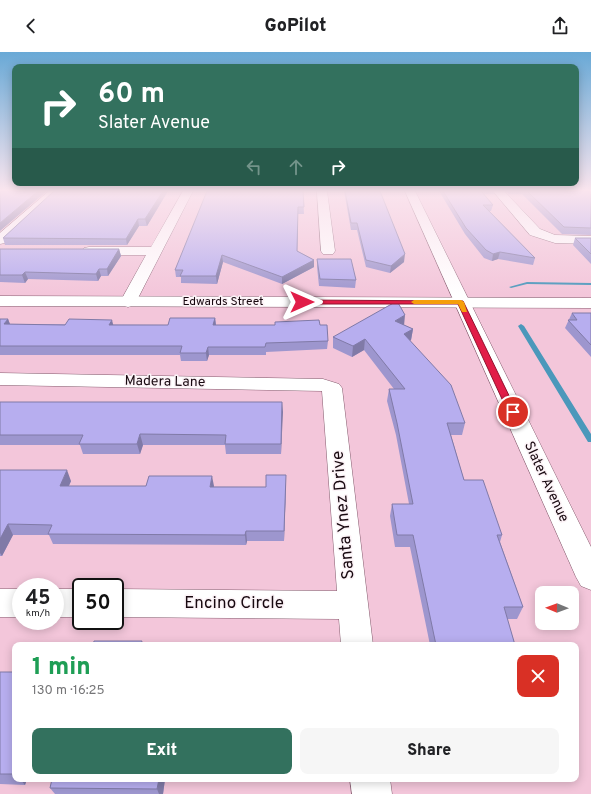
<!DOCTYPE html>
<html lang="en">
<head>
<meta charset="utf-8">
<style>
  body { margin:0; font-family:Overpass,sans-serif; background:#f6f6f6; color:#202124; height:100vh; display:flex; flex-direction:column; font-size:15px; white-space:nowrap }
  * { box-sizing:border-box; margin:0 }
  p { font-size:13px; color:#757577 }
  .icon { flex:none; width:22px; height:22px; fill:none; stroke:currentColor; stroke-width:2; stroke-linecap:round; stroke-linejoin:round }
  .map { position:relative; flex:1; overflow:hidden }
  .drawer { position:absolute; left:12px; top:590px; width:567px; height:140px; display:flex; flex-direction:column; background:#fff; border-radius:8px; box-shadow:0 2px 10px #0003 }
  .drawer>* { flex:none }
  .banner { position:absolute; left:12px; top:12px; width:567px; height:122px; border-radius:8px; box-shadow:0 2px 10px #0003; background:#33715e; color:#fff; overflow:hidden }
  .needle { width:26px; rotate:271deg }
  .fabs { position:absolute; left:535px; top:534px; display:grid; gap:8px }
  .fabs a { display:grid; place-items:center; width:44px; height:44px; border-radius:8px; background:#fff; box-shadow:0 2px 10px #0003; font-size:20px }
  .speed { position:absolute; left:12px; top:526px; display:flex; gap:8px; font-size:20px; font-weight:700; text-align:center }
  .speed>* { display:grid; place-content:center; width:52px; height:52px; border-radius:50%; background:#fff; box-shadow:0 2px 10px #0003; line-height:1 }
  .speed small { font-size:10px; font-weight:400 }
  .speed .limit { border:2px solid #111; border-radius:6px; background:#fff; color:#111 }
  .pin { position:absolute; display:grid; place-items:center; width:34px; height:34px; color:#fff; margin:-17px; border:2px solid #fff; border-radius:50%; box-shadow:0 1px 4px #0007 }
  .me { position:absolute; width:44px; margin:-22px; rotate:90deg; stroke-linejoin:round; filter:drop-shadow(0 0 3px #0008) }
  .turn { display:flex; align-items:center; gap:14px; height:84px; padding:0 20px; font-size:18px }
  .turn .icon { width:52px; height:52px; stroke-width:2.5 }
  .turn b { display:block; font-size:28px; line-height:34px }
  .lanes { display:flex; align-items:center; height:38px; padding:0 20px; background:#0003; justify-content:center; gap:20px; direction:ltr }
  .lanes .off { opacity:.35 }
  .round { display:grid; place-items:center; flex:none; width:42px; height:42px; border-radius:8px; background:#f6f6f6 }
  .headline { display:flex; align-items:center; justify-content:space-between; height:68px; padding:0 20px }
  h1 { font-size:24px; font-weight:800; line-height:30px; color:#1e9e55 }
  .primary-button { display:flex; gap:8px; margin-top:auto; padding:8px 20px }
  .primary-button a { flex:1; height:46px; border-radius:8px; background:#33715e; color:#fff; font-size:16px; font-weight:800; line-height:46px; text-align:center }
  .primary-button a+a { background:#f6f6f6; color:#202124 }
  header { display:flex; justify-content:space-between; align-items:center; height:52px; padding:0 20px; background:#fff; font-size:18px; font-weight:800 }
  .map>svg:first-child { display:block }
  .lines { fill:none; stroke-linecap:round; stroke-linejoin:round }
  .stream { fill:#4b98bb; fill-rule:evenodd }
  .minor-casing { stroke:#845c6e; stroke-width:1 }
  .tertiary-casing { stroke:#845c6e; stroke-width:1 }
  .secondary-casing { stroke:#845c6e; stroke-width:1 }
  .minor { fill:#fff; fill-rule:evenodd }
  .tertiary { fill:#fff; fill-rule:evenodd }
  .secondary { fill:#fff; fill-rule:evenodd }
  .wall { fill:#9d96ce }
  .shaded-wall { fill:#807aa7 }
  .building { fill:#b7aeef; stroke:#807aa7 }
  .route { fill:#e11d48; stroke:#92132f }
  .slow { fill:#f59e0b }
  .labels { text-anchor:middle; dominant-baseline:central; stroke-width:3; stroke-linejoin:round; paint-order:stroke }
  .far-street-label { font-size:12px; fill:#180910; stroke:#fcf3f7 }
  .street-label { font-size:14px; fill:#180910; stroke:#fcf3f7 }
  .near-street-label { font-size:17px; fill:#180910; stroke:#fcf3f7 }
</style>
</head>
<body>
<header><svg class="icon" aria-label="back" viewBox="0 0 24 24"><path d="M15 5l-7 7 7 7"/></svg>GoPilot<svg class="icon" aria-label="share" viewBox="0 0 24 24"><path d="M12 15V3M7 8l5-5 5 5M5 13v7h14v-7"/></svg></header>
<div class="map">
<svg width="591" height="742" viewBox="0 0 591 742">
  <rect width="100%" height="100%" fill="#f3c6da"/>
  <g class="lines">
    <!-- stream -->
    <path class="stream" d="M527 230 591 231V233L527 232 511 236 509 235Z
      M521 272 524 274 591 382V390H588L518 274Z"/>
    <defs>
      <path id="minor" d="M49 139H60L5 191 0 192V181Z
        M183 139H193L136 250 134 253 128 255 122 253 120 250 146 203H89L84 202 82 199 84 196 89 195H151Z
        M317 139H327L335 199 333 202H323L321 199Z
        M493 139H504L540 177 555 183 591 184V192L555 191 530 183Z
        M0 321 323 327 339 332 342 336 373 593H341L339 567 115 565V537L337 539 322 339 0 333Z
        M0 537H21V565H0Z
        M55 537H81V565H55Z
        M350 727H390L392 742H352Z"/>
      <path id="tertiary" d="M405 139H415L591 495V538L581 534 576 525Z"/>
      <path id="secondary" d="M0 244 591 246V256L0 254Z"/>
    </defs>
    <!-- minor casing -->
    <use href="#minor" class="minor-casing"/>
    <!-- tertiary casing -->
    <use href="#tertiary" class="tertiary-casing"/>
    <!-- secondary casing -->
    <use href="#secondary" class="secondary-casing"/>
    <!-- minor -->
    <use href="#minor" class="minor"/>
    <!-- tertiary -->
    <use href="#tertiary" class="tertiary"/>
    <!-- secondary -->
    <use href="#secondary" class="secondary"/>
  </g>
  <!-- wall -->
  <path class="wall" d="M54 139H168L147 174H139L127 193H5L3 186Z
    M303 139 304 162H298L297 199 314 208V215L282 232 223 210 217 232 181 231V225H176L175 218Z
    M344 139H380L404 210 390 221 366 215 357 178H351Z
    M439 139H494V142H484L493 153 491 159H489L535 206 533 213 498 207 492 209 484 206 465 182Z
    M505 139H591V183L562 182 522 142H509Z
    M575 186H591V212L573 193Z
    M0 197H119L121 204 108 224H101L98 229 28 227 25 231 0 230Z
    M317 207 356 228 355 236 319 234 317 215Z
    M572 261H591V305L565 276Z
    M215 266 216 273H320L328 289 327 297 266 300V303H209L207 309H181L180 303H0V267H8L10 272 168 273Z
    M404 273 413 277 411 288 410 289 465 371 462 383H451L464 428 502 483 500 490 523 555 517 567H507L515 593H430L410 495H395L390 464 392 452H409L396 383 387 349 389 337H394L364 298 352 305 333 296V285Z
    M0 350H282L281 402H226L225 393H143L140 402H83L80 393H0Z
    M0 418 71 429 69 434 266 435 286 433 284 489H247L246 493 53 492 49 483H13L2 504H0Z
    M0 620H15V727H27L25 733 0 732Z
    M165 727 163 742H55L50 736Z"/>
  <!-- shaded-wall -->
  <path class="shaded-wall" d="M38 139H47L0 179V171Z
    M163 139H168L147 174 145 167Z
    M138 167 139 174 127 193 126 187Z
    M119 197 121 204 108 224 107 217Z
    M500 200 498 207 492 209 493 202Z
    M405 202 404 210 390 221 391 214Z
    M222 203 223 210 217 232 216 224Z
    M314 208V215L282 232V225Z
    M99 217 101 224 98 229 96 222Z
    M25 220 28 227 25 231 22 223Z
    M405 263 404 274 395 269Z
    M215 266 216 274 213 273Z
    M8 267 11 275 4 272Z
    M112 268 114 276 109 273Z
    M413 277 411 288 403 293 404 282Z
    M365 287 364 298 352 305 353 294Z
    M208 295 209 303 207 309 206 301Z
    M282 350 283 360 281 402V392Z
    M140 382 143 393 140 402 137 392Z
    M67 418 71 429 64 444 60 434Z
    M286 423V433L284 489V479Z
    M212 424 214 434 212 445 210 435Z
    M8 472 13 483 2 504 0 501V487Z
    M246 479 247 489 246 493 245 483Z
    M20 727H27L25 733Z
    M159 727H165L163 742H159L157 737Z"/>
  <!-- building -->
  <path class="building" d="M0 139H38L0 171Z
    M54 139H163L145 167H138L126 187 3 186Z
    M207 139H303L304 155H298L297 199 314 208 282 225 222 203 216 224H180L183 218H175Z
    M345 139H380L405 202 391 214 366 208 357 171H351Z
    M443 139H481L493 153H483L535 206 500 200 493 202 486 198 466 176Z
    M527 139H591V176L564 175Z
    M575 186H591V202Z
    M0 197H119L107 217H99L96 222 25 220 22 223H0Z
    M317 207H351L356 228 320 227Z
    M397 249 405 263 395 269 413 277 404 282 451 333 465 371H447L464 428H483L502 483H497L523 555H504L515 593H436L413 483H397L392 452H413L397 371 389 337H405L365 287 353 294 333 285Z
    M572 261H591V293L568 268H577Z
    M170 266H215L213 273H275V270L319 268 320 273H327L328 289 266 291 265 295H208L206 301H180L182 294H0V267H8L4 272 65 273 69 267 112 268 109 273H168Z
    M0 350H282L281 392H225L226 383 140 382 137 392H79L83 383H0Z
    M0 418H67L60 434H146L149 424H212L210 435H266V423H286L284 479H246L245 483 48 482 52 473 8 472 0 487Z
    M94 589H142L141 593H93Z
    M0 620H15V722H0Z
    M52 727H159L157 737 50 736Z"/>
  <!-- sky -->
  <linearGradient id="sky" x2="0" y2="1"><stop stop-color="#69a9d6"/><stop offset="0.57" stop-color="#fae5ee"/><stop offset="1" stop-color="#fae5ee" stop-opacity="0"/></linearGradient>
  <rect width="591" height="243" fill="url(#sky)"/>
  <!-- route -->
  <path class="route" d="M302 248 463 249 517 360 513 362 508 360 458 252H300L299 250Z"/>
  <!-- slow -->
  <path class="slow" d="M461 248 464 250 467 260H462L458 252H414L411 250 414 248Z"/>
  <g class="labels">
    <!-- far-street labels -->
    <g class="far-street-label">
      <text x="223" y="250">Edwards Street</text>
    </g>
    <!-- street labels -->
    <g class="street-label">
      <text transform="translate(165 330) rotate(1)">Madera Lane</text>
      <text transform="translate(546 430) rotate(65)">Slater Avenue</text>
    </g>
    <!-- near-street labels -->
    <g class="near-street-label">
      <text transform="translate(344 463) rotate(-95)">Santa Ynez Drive</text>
      <text x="234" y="552">Encino Circle</text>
    </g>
  </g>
</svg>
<div class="fabs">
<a><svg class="needle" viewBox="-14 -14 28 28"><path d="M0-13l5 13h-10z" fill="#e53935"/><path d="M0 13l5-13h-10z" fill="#757577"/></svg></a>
</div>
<div class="speed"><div>45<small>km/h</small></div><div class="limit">50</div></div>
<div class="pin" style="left:513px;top:360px;background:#d93025"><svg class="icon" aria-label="arrive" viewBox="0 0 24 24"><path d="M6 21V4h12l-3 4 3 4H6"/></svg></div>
<svg class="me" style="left:302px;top:250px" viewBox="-20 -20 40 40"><path d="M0-17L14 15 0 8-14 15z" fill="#e11d48" stroke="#fff" stroke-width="4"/></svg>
<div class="banner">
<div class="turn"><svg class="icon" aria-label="right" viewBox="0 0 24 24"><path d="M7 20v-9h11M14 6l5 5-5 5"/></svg><div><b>60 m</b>Slater Avenue</div></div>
<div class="lanes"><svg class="icon off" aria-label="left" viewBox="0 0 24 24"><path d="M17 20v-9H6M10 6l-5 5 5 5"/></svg><svg class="icon off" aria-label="ahead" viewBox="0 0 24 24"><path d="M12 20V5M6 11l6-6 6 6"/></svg><svg class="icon" aria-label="right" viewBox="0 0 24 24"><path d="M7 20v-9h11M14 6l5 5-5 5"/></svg></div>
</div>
<section class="drawer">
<div class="headline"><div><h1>1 min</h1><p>130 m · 16:25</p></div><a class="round" style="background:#d93025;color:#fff"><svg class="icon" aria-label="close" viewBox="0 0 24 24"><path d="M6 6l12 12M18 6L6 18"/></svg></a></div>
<div class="primary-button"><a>Exit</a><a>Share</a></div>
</section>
</div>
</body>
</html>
